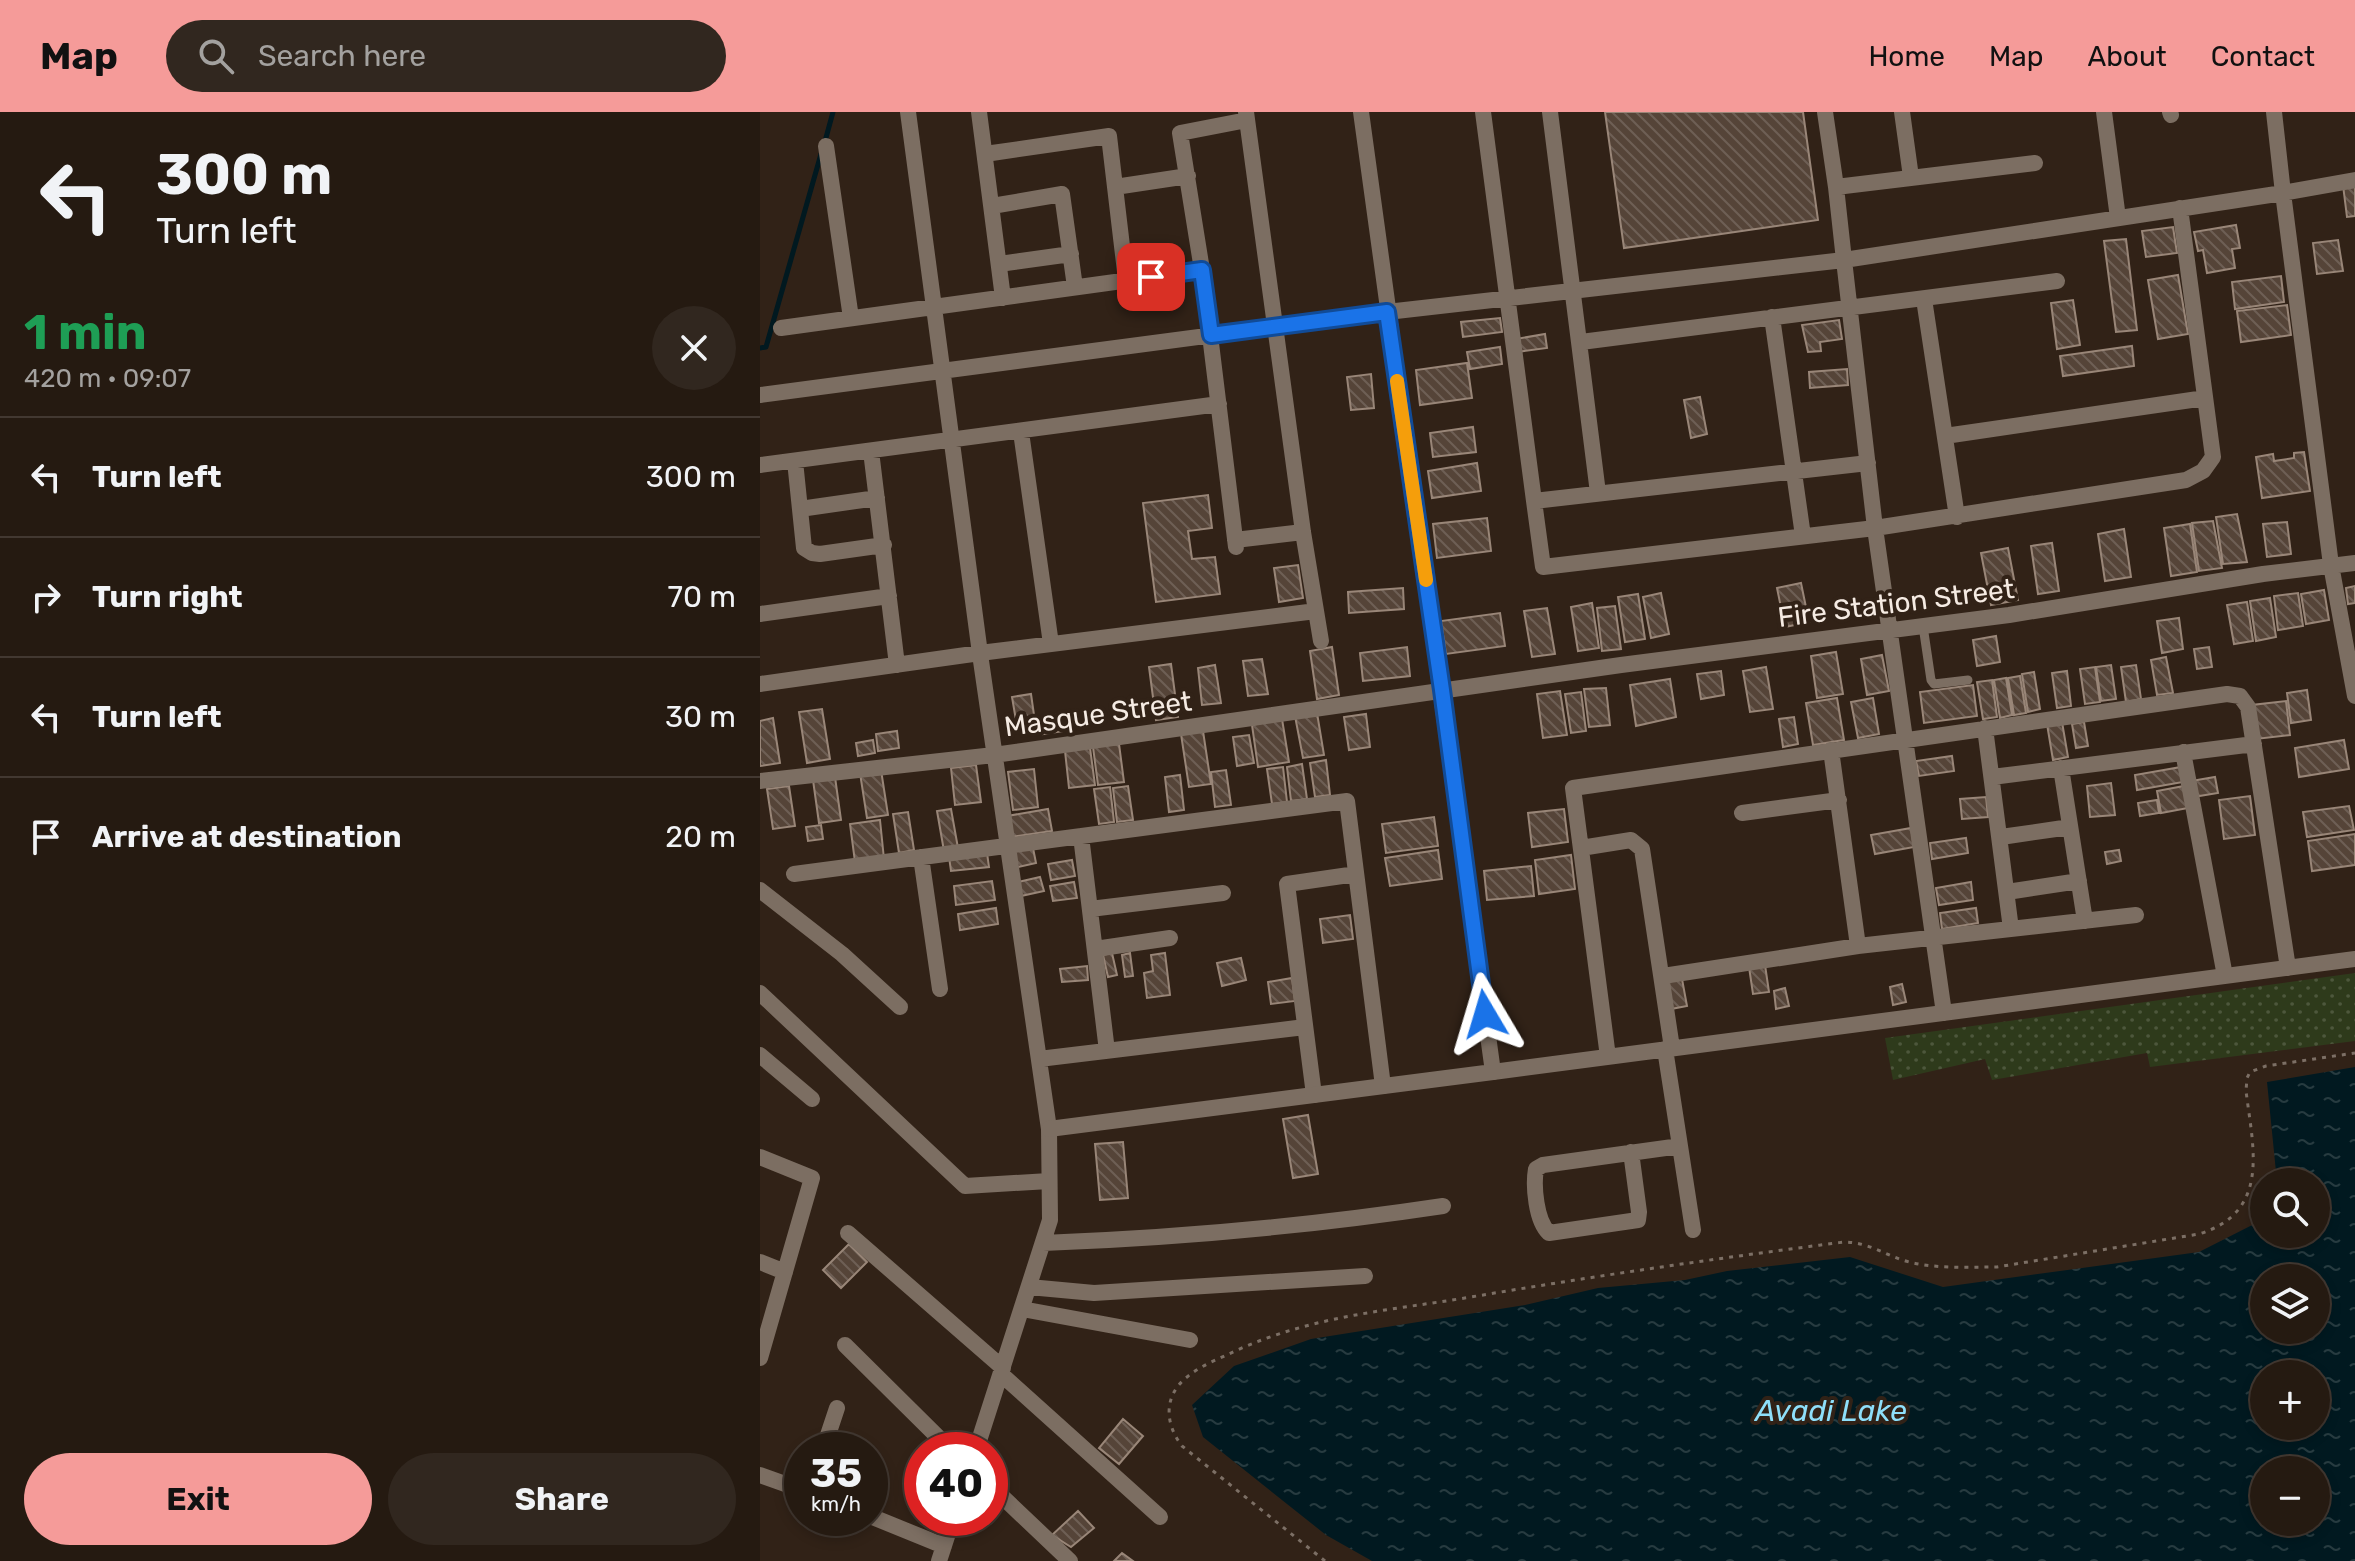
<!DOCTYPE html>
<html lang="en">
<head>
<meta charset="utf-8">
<style>
  body { margin:0; font-family:Rubik,sans-serif; background:#31271f; color:#f1f3f6; height:100vh; display:flex; flex-direction:column; font-size:30px; white-space:nowrap }
  * { box-sizing:border-box; margin:0 }
  p { font-size:26px; color:#a3a19f }
  .icon { flex:none; width:44px; height:44px; fill:none; stroke:currentColor; stroke-width:2; stroke-linecap:round; stroke-linejoin:round }
  .map { position:relative; flex:1; overflow:hidden }
  .side { display:flex; flex-direction:column; background:#251a11; width:760px }
  .side>* { flex:none }
  .banner { background:#251a11; color:#f1f3f6; overflow:hidden }
  .fabs { position:absolute; left:1490px; top:1056px; display:grid; gap:16px }
  .fabs a { display:grid; place-items:center; width:80px; height:80px; border-radius:50%; background:#251a11; box-shadow:0 4px 12px #0003,0 0 0 2px #423831; font-size:40px }
  .speed { position:absolute; left:24px; top:1320px; display:flex; gap:16px; font-size:40px; font-weight:700; text-align:center }
  .speed>* { display:grid; place-content:center; width:104px; height:104px; border-radius:50%; background:#251a11; box-shadow:0 4px 12px #0003,0 0 0 2px #423831; line-height:1 }
  .speed small { font-size:20px; font-weight:400 }
  .speed .limit { border:12px solid #d22; background:#fff; color:#111 }
  .pin { position:absolute; display:grid; place-items:center; width:68px; height:68px; color:#fff; margin:-34px; border-radius:16px; box-shadow:0 4px 12px #0006 }
  .me { position:absolute; width:88px; margin:-44px; rotate:353deg; stroke-linejoin:round; filter:drop-shadow(0 0 6px #0008) }
  .turn { display:flex; align-items:center; gap:28px; height:168px; padding:0 24px; font-size:36px }
  .turn .icon { width:104px; height:104px; stroke-width:2.5 }
  .turn b { display:block; font-size:56px; line-height:68px }
  .round { display:grid; place-items:center; flex:none; width:84px; height:84px; border-radius:42px; background:#31271f }
  .overview { display:flex; align-items:center; justify-content:space-between; height:136px; padding:0 24px }
  h1 { font-size:48px; font-weight:700; line-height:60px; color:#1e9e55 }
  .primary-button { display:flex; gap:16px; margin-top:auto; padding:16px 24px }
  .primary-button a { flex:1; height:92px; border-radius:48px; background:#f59b99; color:#111; font-size:32px; font-weight:700; line-height:92px; text-align:center }
  .primary-button a+a { background:#31271f; color:#f1f3f6 }
  ul { padding:0; list-style:none }
  li { display:flex; align-items:center; gap:24px; height:120px; padding:0 24px; border-top:2px solid #423831 }
  li div { flex:1 }
  li b { display:block; font-size:30px }
  li em { font-style:normal }
  header { display:flex; align-items:center; gap:48px; box-sizing:border-box; height:112px; padding:0 40px; background:#f59b99; color:#111 }
  header strong { font-size:38px }
  nav { display:flex; gap:44px; margin-inline-start:auto; font-size:28px }
  .search { width:560px; height:72px; background:#31271f; display:flex; align-items:center; gap:20px; box-sizing:border-box; padding:0 28px; border-radius:44px; color:#a3a19f; font-size:30px }
  main { display:flex; flex:1; min-height:0 }
  .map>svg:first-child { display:block }
  .park { fill:url(#park-dots) }
  .water { fill:url(#water-ripples); fill-rule:evenodd }
  .lines { fill:none; stroke-linecap:round; stroke-linejoin:round }
  .stream { stroke:#011920; stroke-width:5 }
  .building { fill:url(#building-back-hatch); stroke:#998678; stroke-width:2 }
  .path { stroke:#7c6f65; stroke-width:3; stroke-dasharray:4 6; stroke-linecap:butt }
  .service { stroke:#7c6e62; stroke-width:9 }
  .minor { stroke:#7c6e62; stroke-width:16 }
  .tertiary { stroke:#7c6e62; stroke-width:16 }
  .route-casing { stroke:#114b97; stroke-width:20 }
  .route { stroke:#1a73e8; stroke-width:14 }
  .slow { stroke:#f59e0b; stroke-width:14 }
  .labels { text-anchor:middle; dominant-baseline:central; stroke-width:8; stroke-linejoin:round; paint-order:stroke }
  .street-label { font-size:28px; fill:#f5ebe3; stroke:#312217 }
  .water-label { font-size:30px; font-style:italic; fill:#8edffa; stroke:#312217 }
</style>
</head>
<body>
<header>
<strong>Map</strong>
<div class="search"><svg class="icon" aria-label="search" viewBox="0 0 24 24"><circle cx="10" cy="10" r="6"/><path d="M15 15l6 6"/></svg>Search here</div>
<nav><a>Home</a><a>Map</a><a>About</a><a>Contact</a></nav>
</header>
<main>
<section class="side">
<div class="banner">
<div class="turn"><svg class="icon" aria-label="left" viewBox="0 0 24 24"><path d="M17 20v-9H6M10 6l-5 5 5 5"/></svg><div><b>300 m</b>Turn left</div></div>
</div>
<div class="overview"><div><h1>1 min</h1><p>420 m · 09:07</p></div><a class="round"><svg class="icon" aria-label="close" viewBox="0 0 24 24"><path d="M6 6l12 12M18 6L6 18"/></svg></a></div>
<ul>
<li><svg class="icon" aria-label="left" viewBox="0 0 24 24"><path d="M17 20v-9H6M10 6l-5 5 5 5"/></svg><div><b>Turn left</b></div><em>300 m</em></li>
<li><svg class="icon" aria-label="right" viewBox="0 0 24 24"><path d="M7 20v-9h11M14 6l5 5-5 5"/></svg><div><b>Turn right</b></div><em>70 m</em></li>
<li><svg class="icon" aria-label="left" viewBox="0 0 24 24"><path d="M17 20v-9H6M10 6l-5 5 5 5"/></svg><div><b>Turn left</b></div><em>30 m</em></li>
<li><svg class="icon" aria-label="arrive" viewBox="0 0 24 24"><path d="M6 21V4h12l-3 4 3 4H6"/></svg><div><b>Arrive at destination</b></div><em>20 m</em></li>
</ul>
<div class="primary-button"><a>Exit</a><a>Share</a></div>
</section>
<div class="map">
<svg width="1595" height="1449" viewBox="0 0 1595 1449">
  <defs>
    <pattern id="park-dots" width="8" height="8" patternUnits="userSpaceOnUse" patternTransform="scale(2)"><rect width="8" height="8" fill="#2e3a1b"/><path d="M2 2h.1M6 6h.1" fill="none" stroke="#4d573c" stroke-width="1.8" stroke-linecap="round"/></pattern>
    <pattern id="water-ripples" width="26" height="14" patternUnits="userSpaceOnUse" patternTransform="scale(2)"><rect width="26" height="14" fill="#011920"/><path d="M2 4q2-2 4 0t4 0M15 11q2-2 4 0t4 0" fill="none" stroke="#273b40"/></pattern>
    <pattern id="building-back-hatch" width="6" height="6" patternUnits="userSpaceOnUse" patternTransform="scale(2)"><rect width="6" height="6" fill="#554438"/><path d="M-1 5l2 2M0 0l6 6M5-1l2 2" fill="none" stroke="#6e5f55"/></pattern>
  </defs>
  <rect width="100%" height="100%" fill="#312217"/>
  <!-- park -->
  <path class="park" d="M1595 861V929L1390 955 1387 941 1232 968 1225 947 1133 968 1125 926Z"/>
  <!-- water -->
  <path class="water" d="M1595 955V1449H612L566 1423 443 1325 432 1293 474 1254 551 1227 765 1193 838 1176 925 1168 967 1159 1090 1145 1183 1175 1439 1140 1504 1107V1122H1556V1070H1513L1516 1060 1507 970ZM1504 1166H1556V1218H1504ZM1504 1262H1556V1314H1504ZM1504 1358H1556V1410H1504Z"/>
  <g class="lines">
    <!-- stream -->
    <path class="stream" d="M64 33 73 0
      M0 236 6 235 61 42"/>
  </g>
  <!-- building -->
  <path class="building" d="M845 0H1043L1058 108 864 136Z
    M1595 71V104L1587 105 1583 73Z
    M1476 113 1480 136 1472 137 1475 156 1447 161 1443 138 1438 139 1434 120Z
    M1413 115 1417 141 1386 145 1382 119Z
    M1366 127 1377 218 1356 220 1344 129Z
    M1578 128 1583 159 1557 162 1553 131Z
    M1418 163 1428 222 1398 227 1388 168Z
    M1521 164 1524 190 1475 197 1472 170Z
    M1313 188 1320 233 1297 237 1291 191Z
    M1527 193 1531 223 1481 230 1477 199Z
    M740 206 742 220 703 225 701 210Z
    M1079 208 1082 227 1060 230 1061 239 1048 240 1042 213Z
    M785 222 787 236 757 240 756 227Z
    M1372 234 1374 254 1303 264 1300 244Z
    M740 235 742 252 710 257 707 240Z
    M707 251 712 286 660 293 656 258Z
    M1087 257 1088 273 1050 276 1049 260Z
    M611 262 614 296 591 298 587 265Z
    M940 285 947 322 931 326 924 288Z
    M713 315 716 340 673 345 670 321Z
    M1544 340 1550 379 1502 386 1496 345 1513 342 1514 349 1534 346V341Z
    M717 351 721 379 672 386 668 359Z
    M448 383 452 416 428 419 432 447 455 445 460 482 396 490 383 391Z
    M1477 402 1487 450 1463 452 1456 405Z
    M727 406 731 439 677 446 673 412Z
    M1453 409 1462 456 1439 459 1432 411Z
    M1527 410 1531 442 1507 445 1503 412Z
    M1430 412 1437 460 1411 464 1404 416Z
    M1364 417 1371 465 1345 469 1338 422Z
    M1292 431 1299 479 1278 482 1271 434Z
    M1248 436 1258 488 1231 493 1221 441Z
    M538 453 543 486 519 490 514 456Z
    M1041 471 1049 510 1025 515 1017 476Z
    M1595 474V491L1588 492 1586 476Z
    M643 476 644 497 589 501 588 480Z
    M1564 478 1569 508 1546 512 1541 482Z
    M901 481 909 522 891 526 883 485Z
    M1538 481 1543 514 1518 518 1514 484Z
    M878 482 885 527 865 530 858 485Z
    M1510 486 1516 525 1496 529 1490 489Z
    M1487 490 1493 529 1474 532 1467 493Z
    M832 491 839 536 818 539 811 495Z
    M855 494 861 537 842 539 837 496Z
    M787 496 795 542 772 545 764 499Z
    M740 501 745 534 686 542 681 509Z
    M1419 506 1423 537 1402 541 1397 509Z
    M1236 524 1240 550 1217 554 1213 528Z
    M572 535 579 583 557 587 550 539Z
    M647 535 650 564 603 569 600 541Z
    M1449 535 1452 555 1437 557 1434 537Z
    M1076 540 1083 582 1057 586 1051 544Z
    M1122 543 1129 579 1107 583 1101 547Z
    M1406 545 1413 581 1397 583 1391 548Z
    M502 547 508 582 488 584 483 549Z
    M411 552 418 605 396 608 389 555Z
    M455 553 461 591 442 593 438 556Z
    M1351 553 1356 587 1341 589 1336 555Z
    M1376 553 1381 587 1366 590 1361 555Z
    M1006 555 1013 597 990 600 983 559Z
    M1335 555 1340 590 1325 592 1320 557Z
    M961 559 964 583 941 587 937 562Z
    M1307 559 1311 594 1297 596 1292 561Z
    M1274 560 1280 597 1268 600 1262 562Z
    M1260 564 1266 601 1254 603 1248 566Z
    M1246 566 1252 603 1240 606 1234 568Z
    M910 567 916 605 876 614 870 573Z
    M1232 568 1237 605 1223 607 1217 570Z
    M1213 573 1217 604 1164 611 1160 580Z
    M846 576 850 613 829 615 824 577Z
    M1547 578 1551 608 1531 611 1527 581Z
    M800 579 807 623 783 626 777 582Z
    M821 580 826 619 811 621 805 582Z
    M271 582 276 617 258 620 252 585Z
    M1077 586 1084 628 1053 633 1046 591Z
    M1113 586 1119 622 1098 626 1091 590Z
    M1526 589 1530 623 1496 627 1492 593Z
    M62 597 70 647 47 651 39 600Z
    M557 601 564 643 543 646 535 604Z
    M301 602 304 619 283 622 280 605Z
    M606 602 610 635 589 638 584 605Z
    M1034 605 1038 632 1023 635 1019 607Z
    M13 606 20 651 0 654V609Z
    M522 607 529 650 498 655 492 613Z
    M1302 610 1308 645 1293 648 1287 612Z
    M1324 610 1328 634 1316 636 1312 612Z
    M137 619 139 636 118 639 116 622Z
    M443 619 451 672 429 675 421 622Z
    M489 623 494 651 477 654 473 625Z
    M113 628 115 641 98 644 96 631Z
    M1584 628 1589 657 1539 665 1535 636Z
    M359 632 364 670 338 673 333 635Z
    M330 636 335 673 309 676 305 639Z
    M1192 644 1194 659 1159 664 1156 649Z
    M566 648 570 683 555 685 550 651Z
    M542 652 547 687 531 689 527 655Z
    M216 653 221 690 195 693 191 656Z
    M523 655 527 690 512 692 507 657Z
    M1421 655 1423 670 1377 678 1375 663Z
    M274 657 278 695 253 698 248 660Z
    M121 658 128 703 107 706 100 661Z
    M466 658 471 693 455 695 451 660Z
    M420 663 424 698 409 700 405 665Z
    M75 665 81 708 59 711 53 668Z
    M1455 665 1458 681 1433 685 1431 669Z
    M1351 671 1355 703 1330 705 1327 674Z
    M29 674 35 714 13 717 7 677Z
    M368 674 373 708 357 710 353 676Z
    M1424 674 1428 696 1401 701 1397 679Z
    M350 675 354 710 339 712 334 677Z
    M1490 684 1495 723 1464 727 1459 688Z
    M1226 685 1228 705 1202 707 1200 687Z
    M1397 688 1399 701 1380 704 1378 691Z
    M1589 694 1594 718 1547 725 1543 700Z
    M191 697 198 736 184 739 177 699Z
    M288 697 292 719 251 725 247 704Z
    M804 697 808 730 772 735 768 701Z
    M148 700 154 738 139 741 133 702Z
    M674 705 678 734 626 741 622 712Z
    M120 708 124 747 95 750 90 712Z
    M61 713 63 727 48 729 46 715Z
    M1151 716 1154 735 1115 742 1111 723Z
    M1595 722V753L1552 759 1548 729Z
    M1206 726 1208 741 1172 747 1170 731Z
    M273 736 276 751 254 756 251 740Z
    M678 738 682 767 630 774 625 746Z
    M1359 738 1361 749 1347 752 1345 740Z
    M227 741 229 755 191 759 189 745Z
    M811 743 815 777 779 782 775 748Z
    M312 748 315 764 291 768 288 752Z
    M771 754 774 784 727 788 724 759Z
    M280 765 284 779 261 784 258 770Z
    M232 769 235 788 196 793 194 774Z
    M314 770 317 786 293 789 290 774Z
    M1211 770 1213 788 1179 793 1176 776Z
    M236 796 238 812 200 818 198 802Z
    M1216 796 1218 811 1182 817 1180 801Z
    M590 803 593 827 563 831 560 807Z
    M352 841 357 863 348 865 343 843Z
    M370 841 373 864 365 865 362 843Z
    M405 841 410 883 387 886 384 861 393 859 391 843Z
    M481 846 486 868 462 874 457 851Z
    M1005 853 1009 880 993 882 989 855Z
    M327 854 328 868 302 870 300 857Z
    M532 866 535 889 511 892 508 870Z
    M922 867 927 894 911 897 907 870Z
    M1142 872 1146 890 1133 893 1130 875Z
    M1025 876 1029 894 1016 897 1014 879Z
    M548 1003 558 1062 533 1066 523 1007Z
    M363 1030 368 1086 340 1088 335 1032Z
    M89 1132 107 1150 81 1176 63 1158Z
    M363 1307 383 1324 359 1352 339 1336Z
    M318 1399 334 1416 311 1435 292 1423Z
    M362 1441 373 1449H354Z"/>
  <g class="lines">
    <!-- path -->
    <path class="path" d="M565 1449 422 1334C405 1312 403 1284 427 1265 441 1253 459 1247 475 1239 555 1203 627 1199 711 1185 835 1164 959 1146 1084 1130 1109 1130 1126 1144 1149 1150 1177 1157 1208 1155 1237 1155L1439 1122C1511 1100 1493 1036 1486 979L1487 966 1490 960 1506 954 1595 941"/>
    <!-- service -->
    <path class="service" d="M1163 514 1171 568 1174 572 1208 568"/>
    <!-- minor -->
    <path class="minor" d="M148 0 221 549 289 1017 290 1108 216 1338
      M219 0 243 186
      M486 0 543 420 561 529
      M723 0 774 389
      M790 0 838 381
      M1065 0 1076 75 1275 51
      M1142 0 1151 65
      M1344 0 1358 106
      M1410 0 1411 3
      M1514 0 1523 81 1595 68
      M66 34 91 206
      M225 42 349 24 366 168
      M355 75 428 64
      M232 94 302 82 315 175
      M239 152 311 142
      M1164 187 1197 405
      M1012 205 1043 424
      M21 216 442 158
      M821 230 1297 169
      M0 283 627 200 1084 148 1076 75
      M261 320 291 532
      M1185 324 1445 286
      M111 339 137 553
      M35 349 44 436 52 441 60 442 124 433
      M1108 351 774 389 783 455 1115 416 1426 368 1443 359 1453 345 1420 96
      M0 353 459 292
      M40 397 117 386
      M475 428 543 420
      M476 435 442 158 420 21 487 8
      M0 502 129 484
      M0 572 220 541 556 499
      M1225 616 1251 817
      M1071 638 1098 834
      M1423 640 1465 864
      M1301 656 1325 809
      M1232 665 1494 632
      M0 669 234 643 861 553 1249 503 1503 462 1595 451
      M982 701 1079 688
      M321 724 347 939
      M1241 725 1310 715
      M821 736 871 728 882 737 912 936
      M161 745 180 877
      M34 762 587 689 623 974
      M0 778 82 842 140 895
      M1247 780 1319 769
      M330 797 463 781
      M335 837 410 826
      M903 864 1098 834 1376 803
      M0 881 205 1074 289 1069
      M1184 901 1115 416 1084 148 1523 81 1571 453 1595 584
      M905 937 933 1118
      M0 943 52 987
      M848 945 813 676 1467 582 1480 584 1488 595 1528 856
      M279 947 545 915
      M733 960 1595 847
      M554 983 527 772 596 762
      M871 1040 879 1100 878 1108 789 1121C776 1109 773 1074 776 1057L783 1053 920 1034
      M0 1045 52 1066 0 1246
      M88 1121 243 1256
      M283 1131C417 1126 550 1114 683 1094
      M0 1150 25 1160
      M269 1175 334 1181 605 1164
      M262 1197 430 1228
      M85 1233 191 1338
      M241 1262 400 1405
      M63 1338 77 1296
      M0 1363 42 1378
      M230 1373 310 1449
      M110 1404 184 1434
      M179 1449 193 1406"/>
    <!-- tertiary -->
    <path class="tertiary" d="M289 1017 733 960 601 0"/>
  </g>
  <g class="lines">
    <defs>
      <path id="route" d="M391 165 442 158 451 223 627 200 682 578 725 902"/>
    </defs>
    <!-- route casing -->
    <use href="#route" class="route-casing"/>
    <!-- route -->
    <use href="#route" class="route"/>
    <!-- slow -->
    <path class="slow" d="M637 269 666 468"/>
  </g>
  <g class="labels">
    <!-- street labels -->
    <g class="street-label">
      <text transform="translate(1136 491) rotate(-7)">Fire Station Street</text>
      <text transform="translate(338 602) rotate(-8)">Masque Street</text>
    </g>
    <!-- water labels -->
    <g class="water-label">
      <text x="1071" y="1299">Avadi Lake</text>
    </g>
  </g>
</svg>
<div class="fabs">
<a><svg class="icon" aria-label="search" viewBox="0 0 24 24"><circle cx="10" cy="10" r="6"/><path d="M15 15l6 6"/></svg></a>
<a><svg class="icon" aria-label="layers" viewBox="0 0 24 24"><path d="M12 4l9 5-9 5-9-5zM3 14l9 5 9-5"/></svg></a>
<a>+</a>
<a>−</a>
</div>
<div class="speed"><div>35<small>km/h</small></div><div class="limit">40</div></div>
<div class="pin" style="left:391px;top:165px;background:#d93025"><svg class="icon" aria-label="arrive" viewBox="0 0 24 24"><path d="M6 21V4h12l-3 4 3 4H6"/></svg></div>
<svg class="me" style="left:725px;top:902px" viewBox="-20 -20 40 40"><path d="M0-17L14 15 0 8-14 15z" fill="#1a73e8" stroke="#fff" stroke-width="4"/></svg>
</div>
</main>
</body>
</html>
